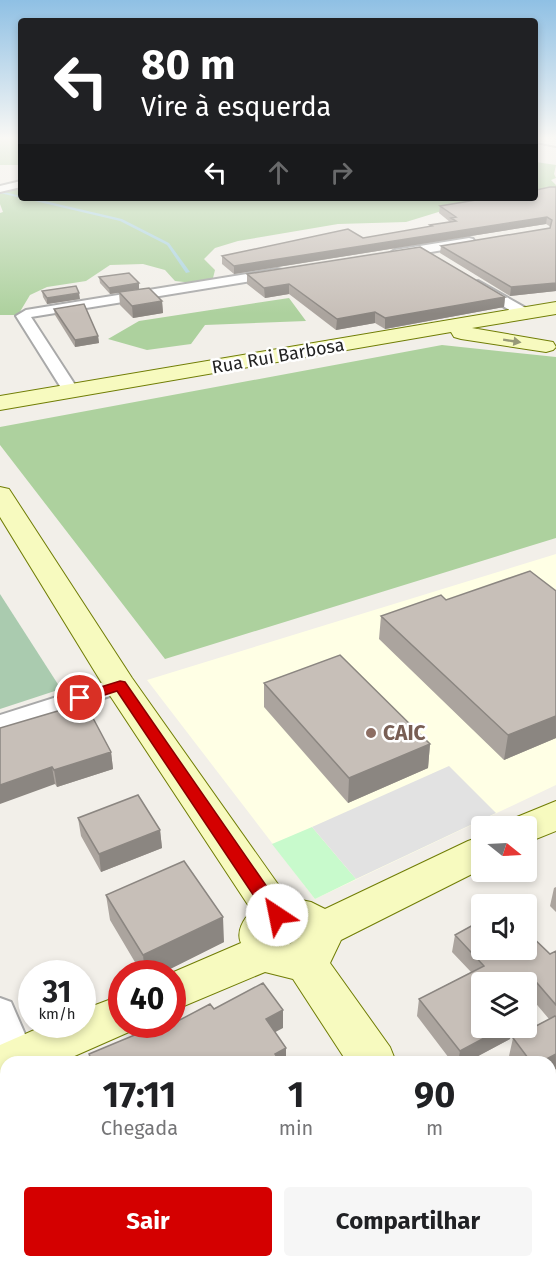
<!DOCTYPE html>
<html lang="pt">
<head>
<meta charset="utf-8">
<style>
  body { margin:0; font-family:"Fira Sans",sans-serif; background:#f6f6f6; color:#202124; height:100vh; display:flex; flex-direction:column; font-size:22px; white-space:nowrap }
  * { box-sizing:border-box; margin:0 }
  p { font-size:20px; color:#757577 }
  .icon { flex:none; width:33px; height:33px; fill:none; stroke:currentColor; stroke-width:2; stroke-linecap:round; stroke-linejoin:round }
  .map { position:relative; flex:1; overflow:hidden }
  .panel { position:absolute; left:0px; top:1056px; width:556px; height:212px; display:flex; flex-direction:column; background:#fff; border-radius:18px 18px 0 0; box-shadow:0 3px 9px #0003 }
  .panel>* { flex:none }
  .banner { position:absolute; left:18px; top:18px; width:520px; height:183px; border-radius:6px; box-shadow:0 3px 9px #0003; background:#202124; color:#fff; overflow:hidden }
  .needle { width:39px; rotate:108deg }
  .buttons { position:absolute; left:471px; top:816px; display:grid; gap:12px }
  .buttons a { display:grid; place-items:center; width:66px; height:66px; border-radius:6px; background:#fff; box-shadow:0 3px 9px #0003; font-size:30px }
  .speed { position:absolute; left:18px; top:960px; display:flex; gap:12px; font-size:30px; font-weight:700; text-align:center }
  .speed>* { display:grid; place-content:center; width:78px; height:78px; border-radius:50%; background:#fff; box-shadow:0 3px 9px #0003; line-height:1 }
  .speed small { font-size:15px; font-weight:400 }
  .speed .limit { border:9px solid #d22; background:#fff; color:#111 }
  .pin { position:absolute; display:grid; place-items:center; width:51px; height:51px; color:#fff; margin:-26px; border:3px solid #fff; border-radius:50%; box-shadow:0 2px 6px #0007 }
  .me { position:absolute; width:66px; margin:-33px; rotate:326deg; stroke-linejoin:round; filter:drop-shadow(0 0 4px #0008) }
  .turn { display:flex; align-items:center; gap:21px; height:126px; padding:0 24px; font-size:27px }
  .turn .icon { width:78px; height:78px; stroke-width:2.5 }
  .turn b { display:block; font-size:42px; line-height:51px }
  .lanes { display:flex; align-items:center; height:57px; padding:0 24px; background:#0003; justify-content:center; gap:30px; direction:ltr }
  .lanes .off { opacity:.35 }
  .eta { display:flex; justify-content:space-evenly; align-items:center; height:102px; text-align:center }
  .eta b { font-size:36px; font-weight:700; line-height:42px }
  .cta { display:flex; gap:12px; margin-top:auto; padding:12px 24px }
  .cta a { flex:1; height:69px; border-radius:6px; background:#d40000; color:#fff; font-size:24px; font-weight:700; line-height:69px; text-align:center }
  .cta a+a { background:#f6f6f6; color:#202124 }
  .map>svg:first-child { display:block }
  .education { fill:#ffffe5 }
  .forest { fill:#add19e }
  .cemetery { fill:#aacbaf }
  .park { fill:#c8facc }
  .parking { fill:#e2e2e2 }
  .lines { fill:none; stroke-linecap:round; stroke-linejoin:round }
  .stream { fill:#aad3df; fill-rule:evenodd }
  .street-casing { stroke:#a9a9a9; stroke-width:4 }
  .secondary-casing { stroke:#707d05; stroke-width:2 }
  .street { fill:#fff; fill-rule:evenodd }
  .secondary { fill:#f7fabf; fill-rule:evenodd }
  .wall { fill:#aba49e }
  .shaded-wall { fill:#8b8681 }
  .building { fill:#c7bfb8; stroke:#8b8681; stroke-width:1.5 }
  .oneway { fill:#979978 }
  .route { fill:#d40000; stroke:#8a0000; stroke-width:1.5 }
  .education-dot { fill:#8d6e63; stroke:#fff; stroke-width:2 }
  .labels { text-anchor:middle; dominant-baseline:central; stroke-width:5; stroke-linejoin:round; paint-order:stroke }
  .far-street-label { font-size:18px; fill:#222; stroke:#fff }
  .education-label { font-size:21px; font-weight:bold; fill:#785e54; stroke:#fff; text-anchor:start }
</style>
</head>
<body>
<div class="map">
<svg width="556" height="1267" viewBox="0 0 556 1267">
  <rect width="100%" height="100%" fill="#f2efe9"/>
  <!-- education -->
  <path class="education" d="M556 554V785L315 899 147 680Z"/>
  <!-- forest -->
  <path class="forest" d="M0 137H21V165H0Z
    M536 162 556 165 554 174 556 178 551 180 556 185V190L536 196Z
    M21 185V198H513L458 206 406 222 338 224 238 241 215 248 204 259 215 270 213 278 193 283 175 281 165 270 143 264 110 265 86 281 47 287 30 295 18 315H0V213L3 212 0 204V191Z
    M289 298 306 321 205 325 191 344 147 350 108 339 139 321Z
    M442 345 556 357V538L165 659 0 445V427Z"/>
  <!-- cemetery -->
  <path class="cemetery" d="M0 594 61 689 0 709Z"/>
  <!-- park -->
  <path class="park" d="M312 827 356 879 315 899 272 844Z"/>
  <!-- parking -->
  <path class="parking" d="M449 766 496 813 356 879 312 827Z"/>
  <g class="lines">
    <!-- stream -->
    <path class="stream" d="M0 191 21 196V198L0 193Z
      M22 198H32L122 219 169 243 190 272 186 273 167 245 120 221Z"/>
    <defs>
      <path id="street" d="M536 137 556 140V146L536 142Z
        M21 181V187L0 192V186Z
        M469 238 473 239 475 242 473 245 395 258 389 254 395 250Z
        M277 269 282 270 284 273 282 276 31 317 79 391 71 396 65 394 16 316 26 310Z
        M478 281 531 311 533 314 526 318 521 317 473 288 471 285Z
        M120 677 128 680 132 685 128 690 0 732V715Z
        M0 998 11 1002 37 1062H6V1068L0 1054Z
        M81 1262H119L121 1267H83Z"/>
      <path id="secondary" d="M556 302V314L472 328 553 342 556 347 553 350 546 352 461 339 454 337 451 332 0 410V396Z
        M0 487 9 489 132 678 287 897 311 902 325 909 468 841 482 836V869L341 940 330 963 390 1047 396 1062H347L293 979 265 972 172 1011V974H169L241 943C236 932 243 919 252 911L103 685 0 517ZM289 929 299 936 290 944 282 938V934Z
        M556 801V831L526 843V826H508L512 819Z
        M122 995V1024H140L138 1028 61 1062H6V1081L0 1079V1045L48 1024H82V1010Z
        M482 1262H538L540 1267H484Z"/>
    </defs>
    <!-- street casing -->
    <use href="#street" class="street-casing"/>
    <!-- secondary casing -->
    <use href="#secondary" class="secondary-casing"/>
    <!-- street -->
    <use href="#street" class="street"/>
    <!-- secondary -->
    <use href="#secondary" class="secondary"/>
  </g>
  <!-- wall -->
  <path class="wall" d="M556 187V291L510 296 440 253 441 246 550 228 551 227 546 224 234 274 222 264V256L363 238 430 227V225L450 222 439 213 440 206Z
    M247 274 505 297 504 307 385 329 375 323 336 330 289 294 265 298 247 284Z
    M99 277 139 283V289L162 301 163 313 133 318 120 305 119 293 110 294 100 283Z
    M42 291 80 299 47 304 43 297Z
    M54 309 98 336 99 343 75 347 55 315Z
    M556 591V738L504 760 379 639 381 616 446 600Z
    M264 683 430 744 428 768 348 803 264 707Z
    M0 728 111 752 113 769 57 787 55 784Z
    M78 818 160 830 162 848 101 872 81 836Z
    M556 887V912L550 906 554 888Z
    M106 895 224 942 160 974H142L110 920Z
    M455 935 550 954 556 951V1069L550 1072V1062H514L509 1056 513 1038 549 1019 527 993 526 982 482 1028H513L510 1039 467 1062H452L417 1016 419 999 471 972 452 952Z
    M204 1262H278L281 1267H206Z"/>
  <!-- shaded-wall -->
  <path class="shaded-wall" d="M547 217 546 224 234 274V266Z
    M139 283V289L110 294 109 288Z
    M556 283V291L510 296 511 287Z
    M289 284V294L265 298 264 288Z
    M79 293 80 299 47 304V298Z
    M505 297 504 307 385 329V318Z
    M162 301 163 313 133 318 132 306Z
    M375 312V323L336 330 337 319Z
    M98 336 99 343 75 347V340Z
    M556 716V738L504 760 508 735Z
    M430 744 428 768 348 803 349 778Z
    M111 752 113 769 57 787 54 770Z
    M52 767 55 784 0 804V785Z
    M160 830 162 848 101 872 99 854Z
    M223 917 224 942 160 974H145L143 955Z
    M531 976 527 993 526 994V982H521Z
    M283 1010V1028L266 1037V1019Z
    M503 1028H513L510 1039 467 1062H458L460 1051Z
    M286 1048V1062H275V1054Z
    M556 1054V1069L550 1072V1062H541Z
    M6 1245V1262H19L8 1267H0V1248Z"/>
  <!-- building -->
  <path class="building" d="M550 187H556V283L511 287 441 246 550 228 552 220 547 217 234 266 222 256 348 229 363 238 432 226 430 225 456 221 451 218 456 217 440 206 488 198H536V190Z
    M420 247 505 297 385 318 375 312 337 319 289 284 264 288 247 274Z
    M129 273 139 283 109 288 99 277Z
    M76 286 79 293 47 298 42 291Z
    M149 288 162 301 132 306 119 292Z
    M84 304 98 336 75 340 54 309Z
    M530 571 556 591V716L508 735 381 616 441 595 446 600Z
    M340 655 430 744 349 778 264 683Z
    M85 703 111 752 54 770 52 767 0 785V728Z
    M138 795 160 830 99 854 78 818Z
    M184 861 223 917 143 955 106 895Z
    M482 920V950H526V931L550 954 556 951V1005L531 976 521 982H482V1028H503L460 1051 419 999 484 966 455 935Z
    M263 983 283 1010 266 1019 286 1048 275 1054 280 1062H211L209 1059 202 1062H92L89 1054 161 1024H172V1020L175 1019 176 1022 210 1004 214 1009Z
    M555 1016 556 1017V1054L541 1062H531L513 1038Z
    M0 1194 6 1212V1245L0 1248Z
    M209 1262H278L281 1267H211Z
    M392 1262H426L429 1267H382Z"/>
  <!-- one-way arrows -->
  <defs><path id="oneway-solid" d="M-6-.8H1V-3.2L6.5 0L1 3.2V.8H-6Z" transform="scale(1.5)"/></defs>
  <use class="oneway" href="#oneway-solid" transform="translate(512 341) rotate(9)"/>
  <!-- sky -->
  <linearGradient id="sky" x2="0" y2="1"><stop stop-color="#8fc0e4"/><stop offset="0.44" stop-color="#f9f8f5"/><stop offset="1" stop-color="#f9f8f5" stop-opacity="0"/></linearGradient>
  <rect width="556" height="314" fill="url(#sky)"/>
  <!-- route -->
  <path class="route" d="M120 681 125 682 283 910 286 915 283 920 277 922 270 920 117 691 80 703 73 698 75 695Z"/>
  <!-- markers -->
  <circle class="education-dot" cx="371" cy="733" r="6"/>
  <g class="labels">
    <!-- far-street labels -->
    <g class="far-street-label">
      <text transform="translate(278 356) rotate(-10)">Rua Rui Barbosa</text>
    </g>
    <!-- education labels -->
    <g class="education-label">
      <text x="383" y="733">CAIC</text>
    </g>
  </g>
</svg>
<div class="buttons">
<a><svg class="needle" viewBox="-14 -14 28 28"><path d="M0-13l5 13h-10z" fill="#e53935"/><path d="M0 13l5-13h-10z" fill="#757577"/></svg></a>
<a><svg class="icon" aria-label="sound" viewBox="0 0 24 24"><path d="M4 9h4l5-4v14l-5-4H4zM17 9q2 3 0 6"/></svg></a>
<a><svg class="icon" aria-label="layers" viewBox="0 0 24 24"><path d="M12 4l9 5-9 5-9-5zM3 14l9 5 9-5"/></svg></a>
</div>
<div class="speed"><div>31<small>km/h</small></div><div class="limit">40</div></div>
<div class="pin" style="left:80px;top:698px;background:#d93025"><svg class="icon" aria-label="arrive" viewBox="0 0 24 24"><path d="M6 21V4h12l-3 4 3 4H6"/></svg></div>
<svg class="me" style="left:277px;top:915px" viewBox="-20 -20 40 40"><circle r="19" fill="#fff"/><path d="M0-13L10 11 0 6-10 11z" fill="#d40000"/></svg>
<div class="banner">
<div class="turn"><svg class="icon" aria-label="left" viewBox="0 0 24 24"><path d="M17 20v-9H6M10 6l-5 5 5 5"/></svg><div><b>80 m</b>Vire à esquerda</div></div>
<div class="lanes"><svg class="icon" aria-label="left" viewBox="0 0 24 24"><path d="M17 20v-9H6M10 6l-5 5 5 5"/></svg><svg class="icon off" aria-label="ahead" viewBox="0 0 24 24"><path d="M12 20V5M6 11l6-6 6 6"/></svg><svg class="icon off" aria-label="right" viewBox="0 0 24 24"><path d="M7 20v-9h11M14 6l5 5-5 5"/></svg></div>
</div>
<section class="panel">
<div class="eta">
<div><b>17:11</b><p>Chegada</p></div>
<div><b>1</b><p>min</p></div>
<div><b>90</b><p>m</p></div>
</div>
<div class="cta"><a>Sair</a><a>Compartilhar</a></div>
</section>
</div>
</body>
</html>
